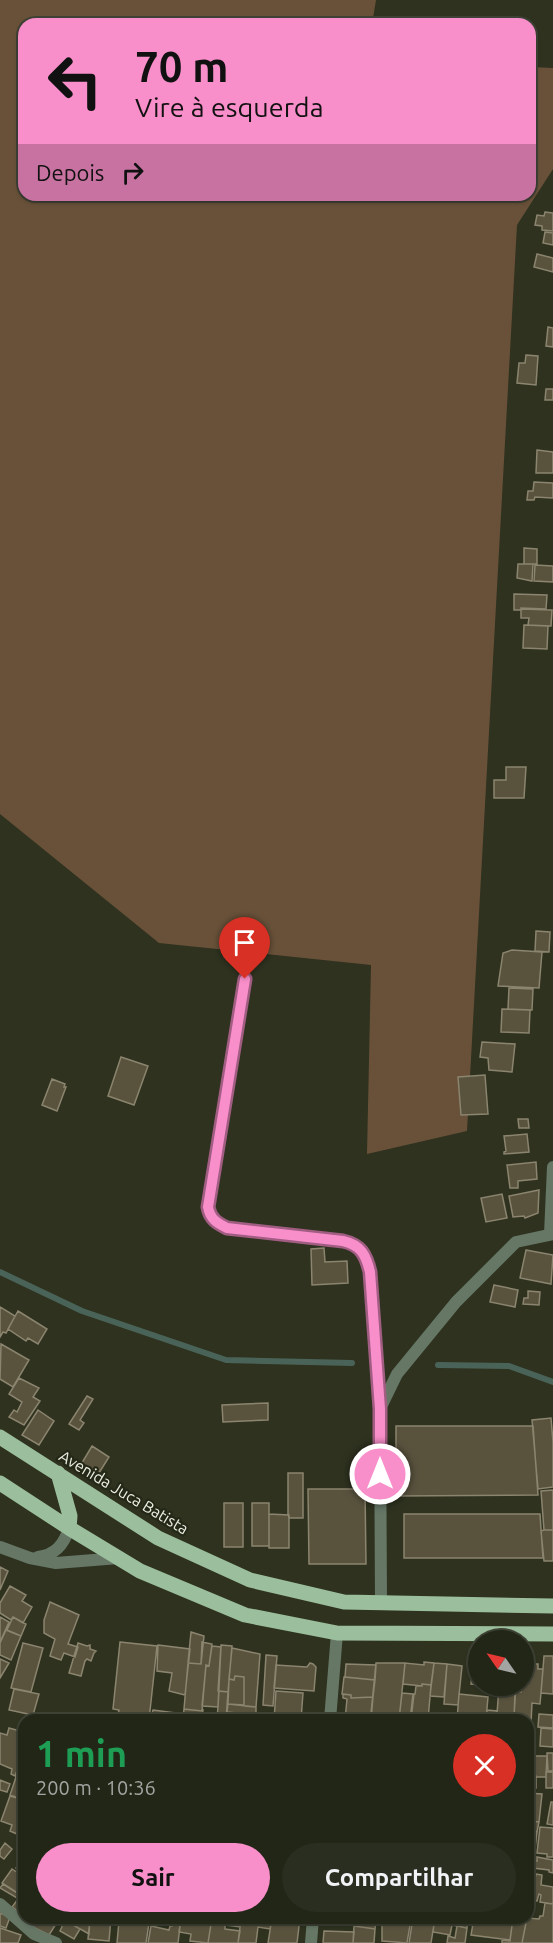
<!DOCTYPE html>
<html lang="pt">
<head>
<meta charset="utf-8">
<style>
  body { margin:0; font-family:Ubuntu,sans-serif; background:#2a2e20; color:#f1f3f6; height:100vh; display:flex; flex-direction:column; font-size:22px; white-space:nowrap }
  * { box-sizing:border-box; margin:0 }
  p { font-size:20px; color:#a2a5a1 }
  .icon { flex:none; width:33px; height:33px; fill:none; stroke:currentColor; stroke-width:2; stroke-linecap:round; stroke-linejoin:round }
  .map { position:relative; flex:1; overflow:hidden }
  .panel { position:absolute; left:18px; top:1714px; width:516px; height:210px; display:flex; flex-direction:column; background:#222617; border-radius:18px; box-shadow:0 2px 4px #0004,0 0 0 2px #3f4336 }
  .panel>* { flex:none }
  .banner { position:absolute; left:18px; top:18px; width:518px; height:183px; border-radius:18px; box-shadow:0 2px 4px #0004,0 0 0 2px #3f4336; background:#f98fca; color:#111; overflow:hidden }
  .needle { width:39px; rotate:304deg }
  .fabs { position:absolute; left:468px; top:1630px; display:grid; gap:12px }
  .fabs a { display:grid; place-items:center; width:66px; height:66px; border-radius:50%; background:#222617; box-shadow:0 2px 4px #0004,0 0 0 2px #3f4336; font-size:30px }
  .pin { position:absolute; display:grid; place-items:center; width:51px; height:51px; color:#fff; margin:-62px -26px; border-radius:50% 50% 50% 0; rotate:-45deg; box-shadow:0 0 6px #0007 }
  .pin .icon { rotate:45deg }
  .me { position:absolute; width:66px; margin:-33px; rotate:0deg; stroke-linejoin:round; filter:drop-shadow(0 0 4px #0008) }
  .turn { display:flex; align-items:center; gap:21px; height:126px; padding:0 18px; font-size:27px }
  .turn .icon { width:78px; height:78px; stroke-width:2.5 }
  .turn b { display:block; font-size:42px; line-height:51px }
  .then { display:flex; align-items:center; height:57px; padding:0 18px; background:#0003; gap:12px; font-size:22px }
  .round { display:grid; place-items:center; flex:none; width:63px; height:63px; border-radius:32px; background:#2a2e20 }
  .overview { display:flex; align-items:center; justify-content:space-between; height:102px; padding:0 18px }
  h1 { font-size:36px; font-weight:600; line-height:45px; color:#1e9e55 }
  .button { display:flex; gap:12px; margin-top:auto; padding:12px 18px }
  .button a { flex:1; height:69px; border-radius:36px; background:#f98fca; color:#111; font-size:24px; font-weight:600; line-height:69px; text-align:center }
  .button a+a { background:#2a2e20; color:#f1f3f6 }
  .map>svg:first-child { display:block }
  .green { fill:#695139 }
  .lines { fill:none; stroke-linecap:round; stroke-linejoin:round }
  .stream { stroke:#4a6358; stroke-width:6 }
  .building { fill:#59533e; stroke:#8b846e; stroke-width:1.5 }
  .minor { stroke:#676; stroke-width:12 }
  .tertiary { stroke:#676; stroke-width:12 }
  .primary { stroke:#9bbe9c; stroke-width:15 }
  .route-casing { stroke:#a25d83; stroke-width:15 }
  .route { stroke:#f98fca; stroke-width:10 }
  .labels { text-anchor:middle; dominant-baseline:central; stroke-width:4.5; stroke-linejoin:round; paint-order:stroke }
  .street-label { font-size:16px; fill:#ecefe3; stroke:#242816 }
</style>
</head>
<body>
<div class="map">
<svg width="553" height="1943" viewBox="0 0 553 1943">
  <rect width="100%" height="100%" fill="#2e321f"/>
  <!-- green -->
  <path class="green" d="M0 0H376L372 24H24V195H530V67L553 68V169L517 225 467 1131 367 1154 371 965 159 943 0 814Z"/>
  <g class="lines">
    <!-- stream -->
    <path class="stream" d="M0 1272 82 1311 226 1360 352 1363
      M438 1365 509 1366 553 1382"/>
  </g>
  <!-- building -->
  <path class="building" d="M545 212 553 213V231L542 230V226L535 225 537 215 544 216Z
    M545 232 553 233V245L543 243Z
    M537 254 553 258V272L534 267Z
    M548 327 553 328V347L546 346Z
    M526 355 538 356 536 385 517 383 519 363H525Z
    M546 389H553V400H545Z
    M537 450 553 452V473H536Z
    M534 482 553 483V498L535 497 534 500H527L528 491H533Z
    M524 548 537 549V564H524Z
    M518 564H533L532 581 517 578Z
    M535 565 553 566V582L534 581Z
    M514 594 547 595 546 609 521 608V610H514Z
    M521 609 552 610 551 626 528 625 529 618H521Z
    M524 625 548 626 547 649 523 648Z
    M506 767H526L524 798H494V780H506Z
    M536 931 550 932 549 952 535 951Z
    M512 950 542 952 539 988 498 986 503 953Z
    M509 988 533 989 532 1010 508 1009Z
    M502 1009 530 1010 529 1033 501 1032Z
    M482 1042 515 1044 512 1072 489 1070 488 1058 480 1057Z
    M121 1057 148 1066 134 1105 108 1096Z
    M485 1075 488 1114 461 1115 458 1077Z
    M52 1079 65 1084 64 1087H66L57 1111 42 1105Z
    M518 1119H528L529 1128H519Z
    M527 1134 529 1152 504 1154V1152L506 1151 504 1136Z
    M536 1162 537 1179 518 1181V1188H510L507 1165Z
    M539 1190 538 1213 525 1218 524 1216 513 1217 509 1196Z
    M502 1194 507 1218 486 1222 481 1198Z
    M324 1248 325 1262 347 1261 348 1283 312 1285 311 1249Z
    M526 1250 553 1255 551 1284 520 1278Z
    M494 1285 518 1290 515 1307 490 1302Z
    M528 1291 540 1292 539 1305 523 1304 524 1298H528Z
    M0 1307 15 1316 6 1333 3 1332 0 1337Z
    M18 1311 47 1329 38 1344 28 1338 26 1341 8 1329Z
    M1 1344 29 1360 13 1387 0 1379Z
    M19 1378 39 1388 33 1397 40 1401 24 1425 9 1417 14 1410 17 1412 22 1402 9 1394Z
    M87 1396 93 1399 80 1420 84 1423 79 1430 69 1424Z
    M268 1403V1420L223 1422 222 1405Z
    M38 1410 54 1421 39 1445 22 1435Z
    M551 1418 553 1442V1487L538 1489 532 1420Z
    M396 1426H533L538 1495 396 1496Z
    M92 1446 109 1457 94 1481 77 1471Z
    M288 1473H303V1518H289L288 1514Z
    M308 1489H365L366 1564H309Z
    M553 1490V1530H544L541 1491Z
    M224 1503H243V1547H224Z
    M252 1503H269V1546H252Z
    M269 1514 289 1515V1548H269Z
    M404 1514H540L543 1558H404Z
    M544 1530H553V1561H544L541 1531Z
    M0 1567 8 1571 0 1590Z
    M10 1586 26 1595 22 1601 32 1607 23 1623 13 1617 11 1620 0 1613V1603Z
    M50 1602 79 1615 68 1644 78 1647 75 1657 64 1653 61 1660 50 1656 55 1639 44 1633V1620Z
    M0 1617 9 1622 0 1642Z
    M13 1617 26 1624 21 1636 7 1630Z
    M6 1630 21 1636 11 1660 0 1655V1643Z
    M191 1632 204 1636 201 1664 188 1663Z
    M120 1642 157 1646 149 1720H117L119 1710 113 1709Z
    M202 1642 212 1644 209 1666 206 1665 202 1711 184 1709 188 1663 201 1664Z
    M23 1643 43 1648 31 1692 11 1688Z
    M78 1643 87 1646 90 1645V1649L96 1651 94 1653 91 1661 87 1659 85 1661 81 1676 69 1673Z
    M158 1645 190 1649 185 1695 169 1691 172 1673 157 1671Z
    M221 1645 232 1646 228 1692 218 1691Z
    M212 1646 221 1647 218 1707 202 1706 206 1665 209 1666Z
    M232 1648 260 1654 256 1707 244 1706V1677L235 1676 234 1680 229 1679Z
    M266 1655 277 1656 273 1706 263 1705Z
    M544 1656H553V1694L541 1693Z
    M0 1659 9 1663 0 1678Z
    M424 1662 434 1663 431 1685 422 1684V1686L403 1684 405 1663 424 1665Z
    M310 1663 313 1664 316 1667 314 1691 274 1688 276 1665 307 1667Z
    M376 1663H405L399 1720H371V1716L378 1717V1714L371 1713Z
    M434 1663 447 1664 444 1697 430 1696Z
    M346 1664 376 1665 375 1680 345 1677Z
    M447 1664 462 1666 458 1705 444 1704Z
    M530 1664H538V1669H543L540 1704 532 1703 531 1723H528V1720H514L515 1692H521V1686H524V1668H530Z
    M473 1666H478V1685L471 1684Z
    M235 1676 244 1677V1705L228 1704 229 1679 234 1680Z
    M344 1677 375 1680 373 1697 351 1698V1695L342 1694Z
    M422 1684 431 1685 428 1720H411L414 1694H415L416 1686H422Z
    M499 1686H516L514 1715 497 1714Z
    M14 1689 39 1694 33 1715 9 1710Z
    M219 1691 228 1692 226 1720H217Z
    M276 1691 303 1693 301 1720H274Z
    M402 1693 413 1694 410 1720H399Z
    M343 1694 351 1695V1698L373 1697 371 1720H345L347 1699 343 1698Z
    M459 1694 488 1697 486 1720H457Z
    M228 1704 256 1707V1715L227 1712Z
    M184 1709 202 1711 203 1709 202 1720H183Z
    M153 1710 183 1714V1720H151Z
    M487 1710 497 1711 496 1720H508H486Z
    M539 1714 553 1715V1728L538 1727Z
    M227 1716 241 1717V1720H226Z
    M9 1728 24 1732V1751L15 1776 11 1774 12 1769 0 1764V1733L7 1735Z
    M541 1728 553 1729V1747L540 1746Z
    M547 1753H553V1771H548Z
    M528 1756H547L546 1777H528Z
    M18 1771 24 1773V1800L10 1795Z
    M546 1772H553V1788H546Z
    M536 1776V1788H528V1777Z
    M0 1780 10 1784 7 1792 0 1790Z
    M528 1793 542 1794 539 1822 528 1821Z
    M10 1796 24 1800V1837L10 1831 12 1825 1 1821Z
    M551 1802H553V1825L547 1824Z
    M528 1821 539 1822 537 1832 528 1830Z
    M540 1827 553 1828V1857H547V1854L537 1853Z
    M528 1830 537 1832 535 1849 529 1848 528 1851Z
    M5 1843 12 1849 4 1859 0 1856V1850Z
    M528 1852 535 1853 531 1878H528Z
    M24 1857V1873L16 1868Z
    M537 1857 553 1860V1873L549 1872V1870L533 1868 534 1861H537Z
    M12 1869 24 1877V1887L19 1894 2 1883Z
    M536 1874 542 1875 541 1885 553 1887V1904L540 1902 541 1895 539 1894 537 1901 528 1898 531 1878 535 1879Z
    M3 1884 19 1894 17 1898 0 1888Z
    M24 1891V1915L12 1907Z
    M545 1903 553 1904V1943H522L527 1918 539 1919 540 1916H543Z
    M0 1913 10 1917 6 1928 0 1926Z
    M35 1918H66L64 1922 59 1919 49 1935 31 1926Z
    M66 1918H77L73 1925 80 1929 74 1939 60 1931Z
    M77 1918H90L89 1934 73 1925Z
    M90 1918H111L109 1941 88 1939Z
    M174 1918H181L178 1943H148L151 1926 169 1930 170 1926H172Z
    M181 1918H212L208 1943 190 1941 191 1934 179 1932Z
    M212 1918H221L220 1921 225 1922 226 1918 241 1919 240 1927 225 1925V1929L240 1931 238 1943H208Z
    M272 1918H300L297 1943H268Z
    M332 1918H354V1925L332 1924Z
    M354 1918H376L375 1929 354 1926Z
    M386 1918H411L410 1925 396 1924V1920Z
    M413 1918H435L431 1943H409Z
    M435 1918H468L467 1928 452 1925 450 1935 433 1932Z
    M474 1918H513L510 1940 471 1935Z
    M513 1918H527L522 1943H502V1940L510 1941Z
    M241 1919 271 1923 270 1929 258 1927 256 1943H238Z
    M119 1921 149 1923 146 1943H117Z
    M382 1923 410 1925 407 1943 382 1941Z
    M354 1926 375 1929 374 1943H353Z
    M457 1926 467 1928 465 1943H447L448 1936 455 1938Z
    M0 1928 21 1935 18 1943H0Z
    M324 1931 354 1932 353 1943H323Z"/>
  <g class="lines">
    <!-- minor -->
    <path class="minor" d="M245 979 208 1207C210 1219 217 1223 227 1228L343 1241C361 1245 366 1255 370 1272L380 1409
      M550 1234 553 1167
      M381 1603 380 1409 397 1374 456 1302 516 1242 553 1234
      M330 1720 337 1633
      M0 1904 34 1934 56 1943
      M311 1943 313 1918"/>
    <!-- tertiary -->
    <path class="tertiary" d="M0 1547 30 1558 56 1563 119 1558
      M38 1557C55 1555 64 1545 69 1528"/>
    <!-- primary -->
    <path class="primary" d="M0 1437 158 1538 250 1580 344 1602 553 1606
      M58 1473 70 1516 69 1528
      M0 1483 69 1528 140 1571 245 1615 337 1633 553 1634"/>
  </g>
  <g class="lines">
    <defs>
      <path id="route" d="M245 979 208 1207C210 1219 217 1223 227 1228L343 1241C361 1245 366 1255 370 1272L380 1409V1474"/>
    </defs>
    <!-- route casing -->
    <use href="#route" class="route-casing"/>
    <!-- route -->
    <use href="#route" class="route"/>
  </g>
  <g class="labels">
    <!-- street labels -->
    <g class="street-label">
      <text transform="translate(124 1492) rotate(31)">Avenida Juca Batista</text>
    </g>
  </g>
</svg>
<div class="fabs">
<a><svg class="needle" viewBox="-14 -14 28 28"><path d="M0-13l5 13h-10z" fill="#e53935"/><path d="M0 13l5-13h-10z" fill="#a2a5a1"/></svg></a>
</div>
<div class="pin" style="left:245px;top:979px;background:#d93025"><svg class="icon" aria-label="arrive" viewBox="0 0 24 24"><path d="M6 21V4h12l-3 4 3 4H6"/></svg></div>
<svg class="me" style="left:380px;top:1474px" viewBox="-20 -20 40 40"><circle r="17" fill="#f98fca" stroke="#fff" stroke-width="3"/><path d="M0-11L8 9 0 5-8 9z" fill="#fff"/></svg>
<div class="banner">
<div class="turn"><svg class="icon" aria-label="left" viewBox="0 0 24 24"><path d="M17 20v-9H6M10 6l-5 5 5 5"/></svg><div><b>70 m</b>Vire à esquerda</div></div>
<div class="then">Depois<svg class="icon" aria-label="right" viewBox="0 0 24 24"><path d="M7 20v-9h11M14 6l5 5-5 5"/></svg></div>
</div>
<section class="panel">
<div class="overview"><div><h1>1 min</h1><p>200 m · 10:36</p></div><a class="round" style="background:#d93025;color:#fff"><svg class="icon" aria-label="close" viewBox="0 0 24 24"><path d="M6 6l12 12M18 6L6 18"/></svg></a></div>
<div class="button"><a>Sair</a><a>Compartilhar</a></div>
</section>
</div>
</body>
</html>
